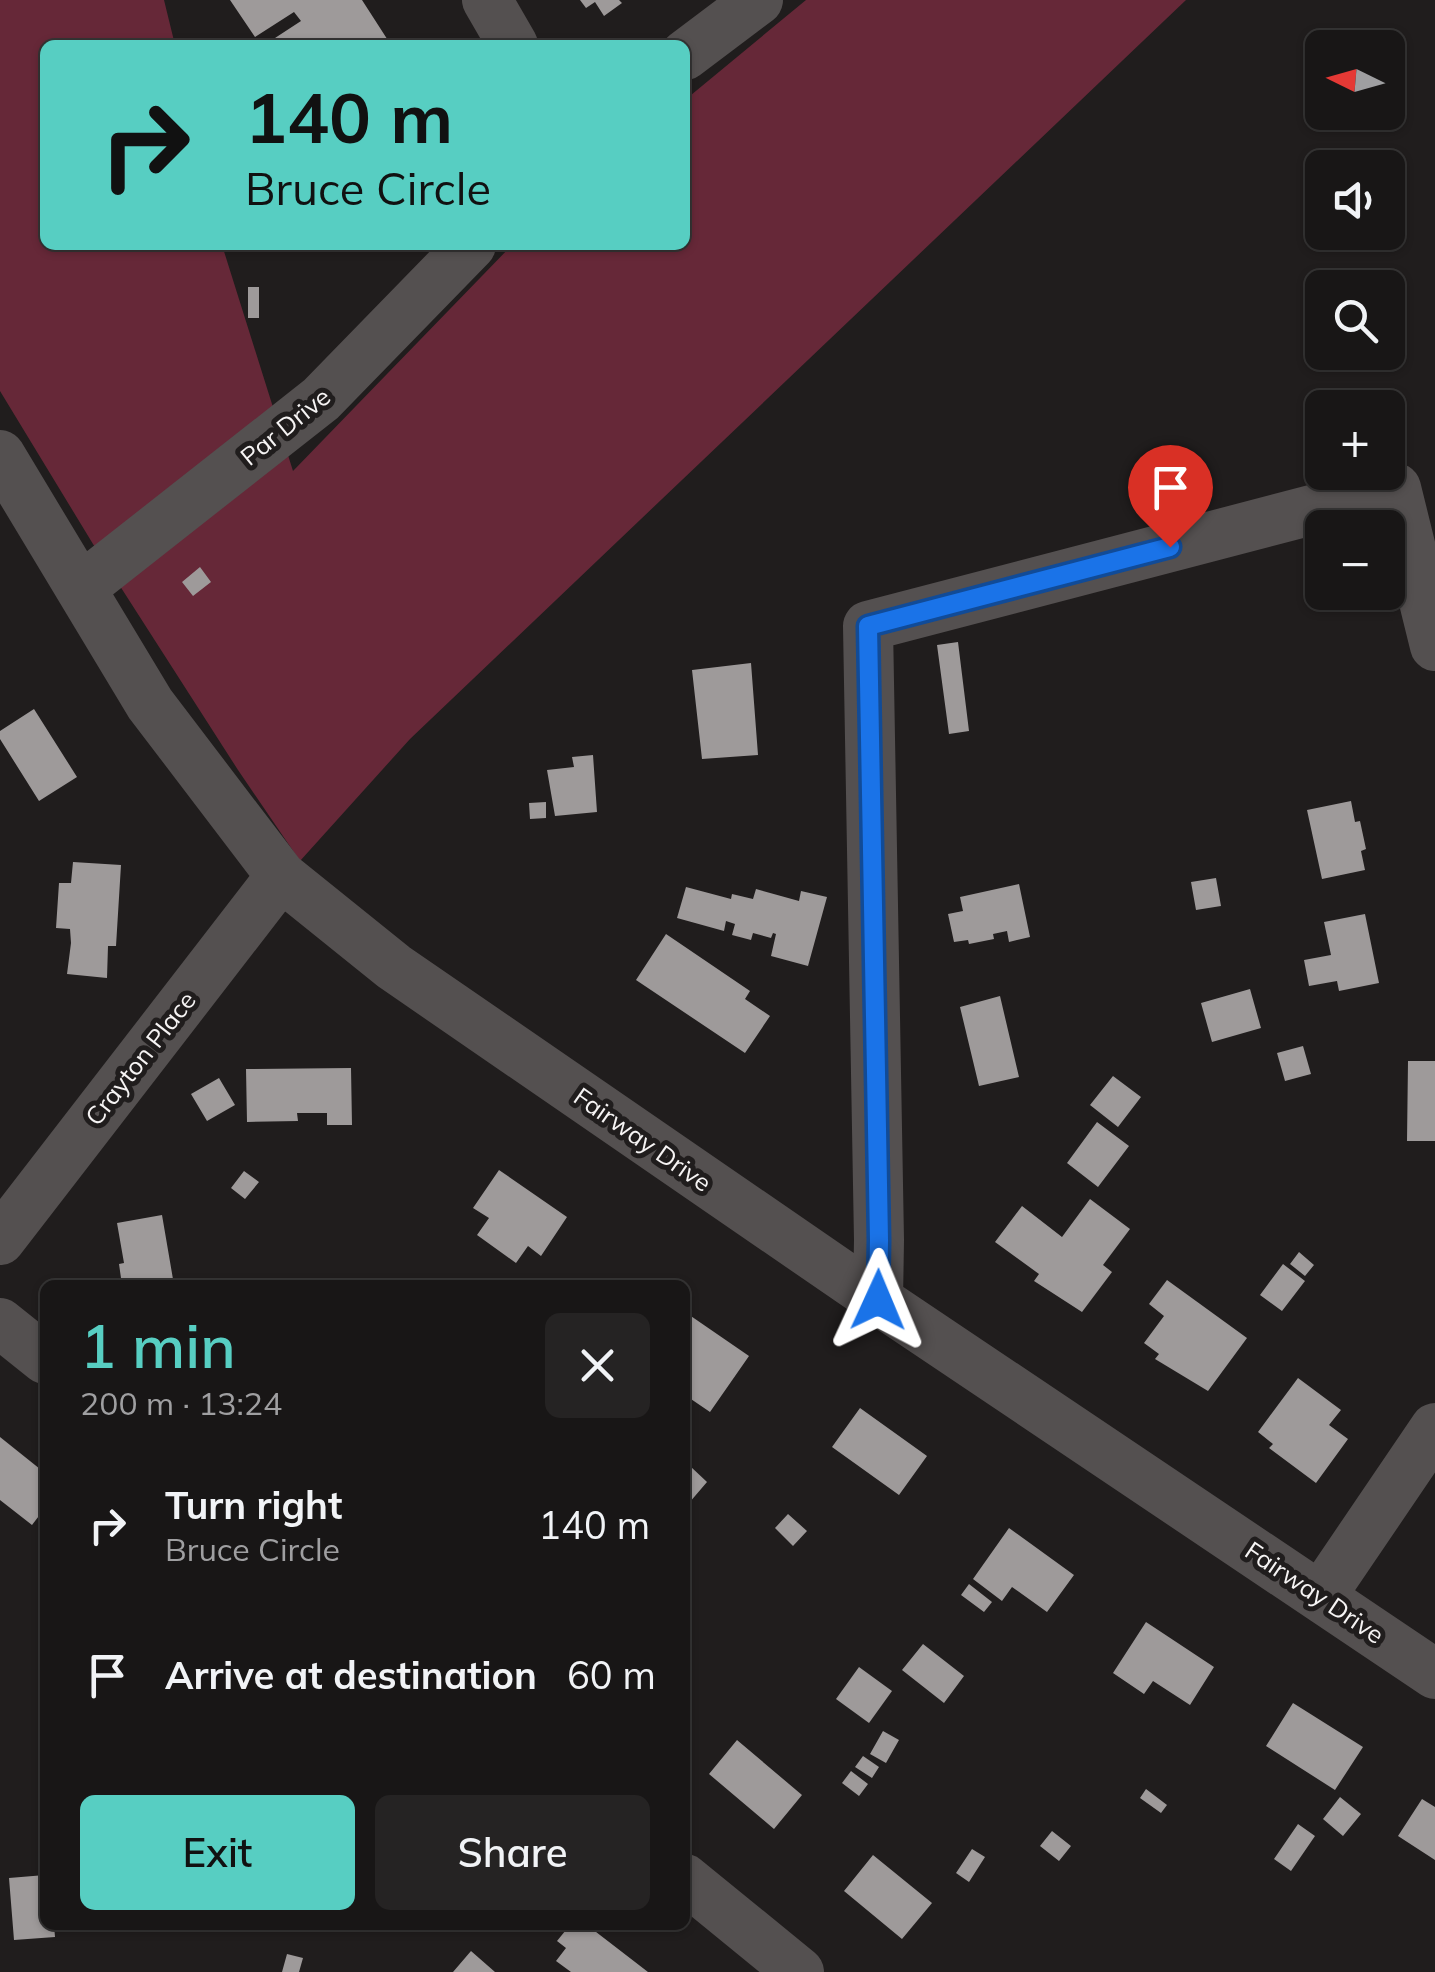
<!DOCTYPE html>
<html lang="en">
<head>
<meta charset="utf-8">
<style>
  body { margin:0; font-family:Mulish,sans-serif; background:#252323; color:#f1f3f6; height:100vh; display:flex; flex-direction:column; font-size:38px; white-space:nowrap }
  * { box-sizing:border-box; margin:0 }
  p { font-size:32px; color:#9f9fa1 }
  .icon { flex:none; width:55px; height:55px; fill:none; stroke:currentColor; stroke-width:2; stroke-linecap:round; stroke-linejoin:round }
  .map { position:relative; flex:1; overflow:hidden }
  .panel { position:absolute; left:40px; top:1280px; width:650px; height:650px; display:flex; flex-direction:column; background:#181616; border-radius:15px; box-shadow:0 2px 8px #0004,0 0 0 2px #363535 }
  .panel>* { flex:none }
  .top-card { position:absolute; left:40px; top:40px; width:650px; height:210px; border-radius:15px; box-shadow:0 2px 8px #0004,0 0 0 2px #363535; background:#57cec2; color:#111; overflow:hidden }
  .needle { width:65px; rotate:275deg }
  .fabs { position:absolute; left:1305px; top:30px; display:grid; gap:20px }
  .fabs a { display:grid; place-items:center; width:100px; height:100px; border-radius:15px; background:#181616; box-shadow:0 2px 8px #0004,0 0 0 2px #363535; font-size:50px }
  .pin { position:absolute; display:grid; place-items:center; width:85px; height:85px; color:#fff; margin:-102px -42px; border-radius:50% 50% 50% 0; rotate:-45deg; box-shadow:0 0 10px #0007 }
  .pin .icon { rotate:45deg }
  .me { position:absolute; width:110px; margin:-55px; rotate:1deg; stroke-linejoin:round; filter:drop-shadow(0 0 8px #0008) }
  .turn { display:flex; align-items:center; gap:35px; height:210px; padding:0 40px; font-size:45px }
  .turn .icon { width:130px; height:130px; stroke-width:2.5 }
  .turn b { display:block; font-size:70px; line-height:85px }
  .round { display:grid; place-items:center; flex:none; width:105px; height:105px; border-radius:15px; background:#252323 }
  .head { display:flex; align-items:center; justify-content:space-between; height:170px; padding:0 40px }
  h1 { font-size:60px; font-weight:600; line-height:75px; color:#57cec2 }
  .action { display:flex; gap:20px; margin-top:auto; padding:20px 40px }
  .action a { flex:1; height:115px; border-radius:15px; background:#57cec2; color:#111; font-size:40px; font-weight:600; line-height:115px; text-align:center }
  .action a+a { background:#252323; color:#f1f3f6 }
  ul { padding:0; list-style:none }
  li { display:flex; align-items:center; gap:30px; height:150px; padding:0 40px }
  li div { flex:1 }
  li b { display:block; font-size:38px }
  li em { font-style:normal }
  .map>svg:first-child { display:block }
  .green { fill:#662838 }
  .building { fill:#9e9a9a }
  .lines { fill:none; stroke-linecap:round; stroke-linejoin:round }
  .minor { stroke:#545050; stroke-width:50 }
  .route-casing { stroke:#114b97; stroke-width:25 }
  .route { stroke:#1a73e8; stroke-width:18 }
  .labels { text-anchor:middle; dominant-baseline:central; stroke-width:10; stroke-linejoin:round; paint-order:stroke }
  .street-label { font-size:25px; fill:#f6f4f4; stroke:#201d1d }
</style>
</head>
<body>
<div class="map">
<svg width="1435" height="1972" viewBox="0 0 1435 1972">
  <rect width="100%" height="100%" fill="#201d1d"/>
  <!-- green -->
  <path class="green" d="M0 0H164L175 45H45V245H222L293 471 512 245H685V100L806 0H1186L410 739 300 861 238 770 93 544 0 391Z"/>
  <!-- building -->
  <path class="building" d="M230 0H362L391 45H280L275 38 301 21 294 12 255 37Z
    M580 0H619L622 3 604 16 595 2 586 8Z
    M248 287H259V318H248Z
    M200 567 211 582 193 596 182 582Z
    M958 642 969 731 949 734 937 645Z
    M751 663 758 755 702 759 692 670Z
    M34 709 77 777 39 801 0 739V731Z
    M593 755 597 812 555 816 547 770 574 767 572 757Z
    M1351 801 1355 822 1360 821 1366 849 1361 851 1365 870 1322 879 1307 810Z
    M546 802V818L530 819 529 803Z
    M73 862 121 865 116 946H108L107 978 67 974 71 943 70 929 56 928 59 883H71Z
    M1216 878 1221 906 1196 910 1191 882Z
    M1019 884 1030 937 1009 942 1007 931 993 934 994 939 969 944 968 940 954 942 948 914 963 911 960 897Z
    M686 887 731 899 732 894 753 899 756 889 799 901 801 891 827 897 808 966 771 956 776 934 773 933 771 938 753 933 751 940 732 935 735 924 726 921 724 931 677 918Z
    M1365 914 1379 983 1339 991 1337 981 1309 986 1304 960 1331 955 1324 922Z
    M666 934 750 991 745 999 770 1016 745 1053 636 980Z
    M1250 989 1261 1028 1212 1042 1201 1003Z
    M1000 996 1019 1077 979 1086 960 1007Z
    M1303 1046 1311 1074 1285 1081 1277 1053Z
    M1408 1061H1435V1141H1407Z
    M351 1068 352 1125H327V1113H297L298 1121 247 1122 246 1069Z
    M1113 1076 1141 1097 1118 1127 1090 1105Z
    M219 1078 235 1105 207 1121 191 1094Z
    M1097 1122 1129 1146 1098 1187 1067 1163Z
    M499 1170 567 1217 541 1256 528 1246 516 1263 477 1235 489 1218 473 1208Z
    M244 1171 259 1182 245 1199 231 1188Z
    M1090 1199 1130 1229 1103 1265 1112 1272 1082 1312 1034 1281 1039 1274 995 1242 1022 1206 1062 1237Z
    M162 1215 174 1285H122L119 1264 124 1263 117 1223Z
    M1299 1252 1314 1265 1305 1276 1290 1264Z
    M1283 1264 1305 1281 1282 1311 1260 1295Z
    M1167 1280 1247 1338 1208 1391 1155 1359 1159 1354 1144 1343 1164 1316 1149 1304Z
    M685 1312 749 1356 710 1412 685 1395Z
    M1298 1378 1341 1410 1329 1425 1348 1439 1316 1483 1269 1448 1273 1444 1258 1432Z
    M860 1408 927 1456 899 1495 832 1447Z
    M0 1437 45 1473V1508L32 1525 0 1500Z
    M690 1466 707 1482 689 1503 685 1499V1472Z
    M788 1514 807 1531 793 1546 775 1528Z
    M1009 1528 1074 1575 1047 1612 1012 1587 1002 1601 973 1579Z
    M969 1584 992 1602 984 1612 961 1595Z
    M1146 1622 1214 1667 1190 1705 1153 1681 1144 1694 1113 1673Z
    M923 1644 964 1676 944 1703 902 1670Z
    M859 1667 892 1691 869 1723 836 1699Z
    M1293 1703 1363 1747 1335 1790 1266 1746Z
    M883 1731 899 1740 886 1763 870 1754Z
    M737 1740 802 1795 774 1829 709 1774Z
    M863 1756 879 1767 872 1778 855 1767Z
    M851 1771 868 1784 859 1796 842 1783Z
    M1146 1789 1167 1805 1161 1813 1140 1798Z
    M1340 1797 1361 1814 1343 1836 1323 1819Z
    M1422 1799 1435 1807V1860L1398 1836Z
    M1298 1824 1315 1836 1291 1871 1274 1859Z
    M1052 1831 1071 1846 1059 1861 1040 1846Z
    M972 1849 985 1857 969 1882 956 1873Z
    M873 1855 932 1903 902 1939 844 1891Z
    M45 1875V1925H54L55 1937 14 1940 9 1878Z
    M570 1925H587L648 1972H571L556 1961 566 1948 557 1941Z
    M471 1951 495 1972H453Z
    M287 1954 303 1958 299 1972H282Z"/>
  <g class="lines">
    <!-- minor -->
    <path class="minor" d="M487 0 513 45
      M685 55 758 0
      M0 455 150 704 281 876 394 967 878 1300 1435 1674
      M82 587 321 399 471 245
      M0 1240 281 876
      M878 1300 879 1240 868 626 1396 488 1435 646
      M0 1323 45 1359
      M1321 1596 1435 1428
      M685 1879 799 1972"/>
  </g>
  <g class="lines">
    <defs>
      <path id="route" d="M878 1300 879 1240 868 626 1170 547"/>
    </defs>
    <!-- route casing -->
    <use href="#route" class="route-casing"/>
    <!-- route -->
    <use href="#route" class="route"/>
  </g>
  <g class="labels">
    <!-- street labels -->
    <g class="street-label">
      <text transform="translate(285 426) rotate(-39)">Par Drive</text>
      <text transform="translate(140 1058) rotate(-52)">Crayton Place</text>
      <text transform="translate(643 1139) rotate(35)">Fairway Drive</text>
      <text transform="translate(1315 1592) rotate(34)">Fairway Drive</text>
    </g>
  </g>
</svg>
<div class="fabs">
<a><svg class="needle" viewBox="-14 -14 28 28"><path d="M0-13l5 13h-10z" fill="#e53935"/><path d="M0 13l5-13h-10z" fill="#9f9fa1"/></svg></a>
<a><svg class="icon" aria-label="sound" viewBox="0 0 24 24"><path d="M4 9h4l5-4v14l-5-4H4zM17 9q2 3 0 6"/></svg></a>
<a><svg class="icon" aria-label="search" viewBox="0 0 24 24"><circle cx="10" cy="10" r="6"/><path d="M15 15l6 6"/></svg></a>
<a>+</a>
<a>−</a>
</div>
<div class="pin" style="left:1170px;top:547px;background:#d93025"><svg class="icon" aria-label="arrive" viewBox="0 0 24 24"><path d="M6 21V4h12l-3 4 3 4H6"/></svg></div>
<svg class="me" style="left:878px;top:1300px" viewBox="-20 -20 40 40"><path d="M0-17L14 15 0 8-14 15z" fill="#1a73e8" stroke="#fff" stroke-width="4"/></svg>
<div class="top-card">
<div class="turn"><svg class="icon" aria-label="right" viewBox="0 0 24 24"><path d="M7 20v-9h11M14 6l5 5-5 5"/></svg><div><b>140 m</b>Bruce Circle</div></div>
</div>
<section class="panel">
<div class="head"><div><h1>1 min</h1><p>200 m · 13:24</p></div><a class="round"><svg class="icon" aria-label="close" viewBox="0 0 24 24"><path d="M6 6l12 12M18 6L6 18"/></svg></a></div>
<ul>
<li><svg class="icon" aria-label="right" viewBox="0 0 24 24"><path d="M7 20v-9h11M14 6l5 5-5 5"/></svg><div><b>Turn right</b><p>Bruce Circle</p></div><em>140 m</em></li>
<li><svg class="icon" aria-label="arrive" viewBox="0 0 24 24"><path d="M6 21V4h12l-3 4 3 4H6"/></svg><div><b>Arrive at destination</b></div><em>60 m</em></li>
</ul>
<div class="action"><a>Exit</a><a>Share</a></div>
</section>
</div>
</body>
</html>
